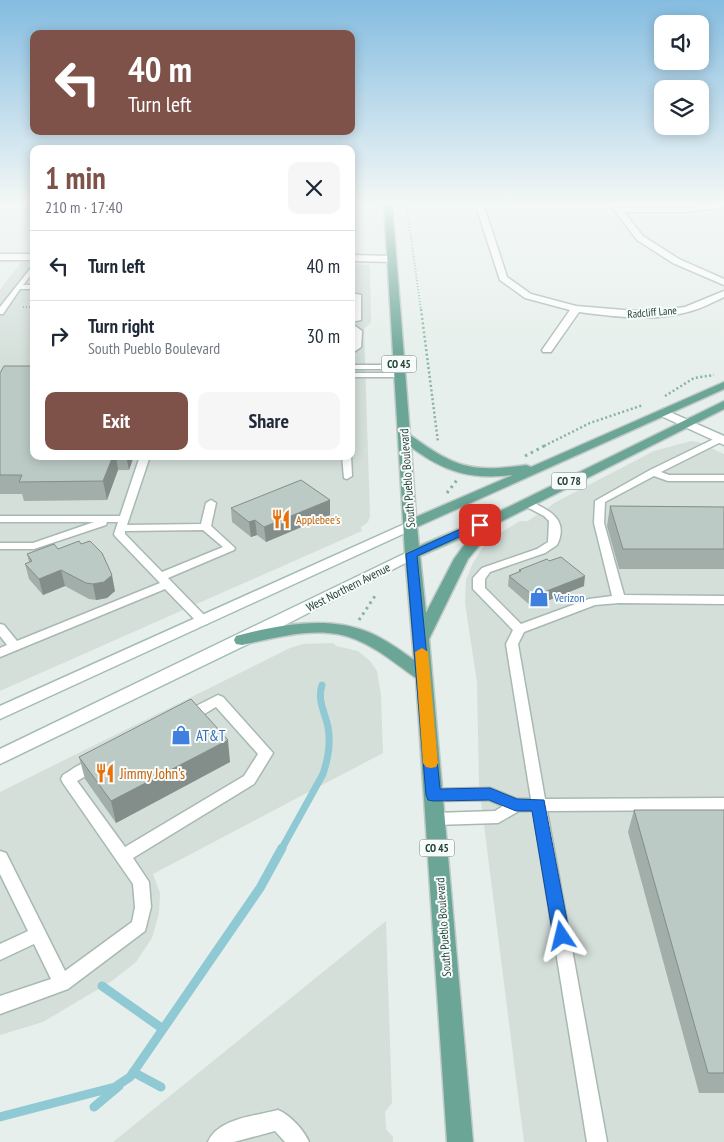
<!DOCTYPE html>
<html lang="en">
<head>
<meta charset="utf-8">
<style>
  body { margin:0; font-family:"PT Sans Narrow",sans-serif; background:#f6f6f7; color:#1f2937; height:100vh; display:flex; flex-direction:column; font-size:19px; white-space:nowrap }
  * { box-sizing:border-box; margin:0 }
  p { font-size:16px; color:#747a83 }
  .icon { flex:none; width:28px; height:28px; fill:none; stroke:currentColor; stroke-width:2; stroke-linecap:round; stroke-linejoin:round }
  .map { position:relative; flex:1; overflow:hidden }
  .drawer { position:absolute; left:30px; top:145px; width:325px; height:315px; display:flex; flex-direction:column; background:#fff; border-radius:10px; box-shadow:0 2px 12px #0003 }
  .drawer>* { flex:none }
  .banner { position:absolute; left:30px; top:30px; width:325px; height:105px; border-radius:10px; box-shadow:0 2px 12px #0003; background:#7f5249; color:#fff; overflow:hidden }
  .buttons { position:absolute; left:654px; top:15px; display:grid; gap:10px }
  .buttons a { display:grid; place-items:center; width:55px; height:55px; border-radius:10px; background:#fff; box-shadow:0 2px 12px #0003; font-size:25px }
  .pin { position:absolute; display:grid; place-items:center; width:42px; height:42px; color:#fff; margin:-21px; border-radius:10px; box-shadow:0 2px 8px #0006 }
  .me { position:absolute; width:55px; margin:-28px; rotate:350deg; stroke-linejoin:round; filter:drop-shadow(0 0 4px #0008) }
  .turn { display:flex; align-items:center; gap:18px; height:105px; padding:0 15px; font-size:22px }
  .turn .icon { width:65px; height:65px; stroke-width:2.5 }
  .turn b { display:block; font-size:35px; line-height:42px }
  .round { display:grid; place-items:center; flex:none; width:52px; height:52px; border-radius:10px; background:#f6f6f7 }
  .overview { display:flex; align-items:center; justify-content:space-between; height:85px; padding:0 15px }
  h1 { font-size:30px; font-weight:600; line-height:38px; color:#7f5249 }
  .button { display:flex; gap:10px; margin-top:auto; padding:10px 15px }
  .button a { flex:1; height:58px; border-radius:10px; background:#7f5249; color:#fff; font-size:20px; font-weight:600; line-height:58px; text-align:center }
  .button a+a { background:#f6f6f7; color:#1f2937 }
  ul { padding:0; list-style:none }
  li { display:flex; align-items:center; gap:15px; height:70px; padding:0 15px; border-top:1px solid #e0e1e3 }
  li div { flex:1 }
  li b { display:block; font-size:19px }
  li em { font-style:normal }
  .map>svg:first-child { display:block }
  .built { fill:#d4dfda }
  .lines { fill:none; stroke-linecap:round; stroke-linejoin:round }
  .stream-far1 { stroke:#8ec9d4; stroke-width:7 }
  .stream { stroke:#8ec9d4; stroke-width:9 }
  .lane-casing { stroke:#a8b8b2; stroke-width:3 }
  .street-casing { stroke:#a8b8b2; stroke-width:3 }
  .secondary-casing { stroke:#a4bbb3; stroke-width:3 }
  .primary-casing { stroke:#c2cac8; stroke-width:3 }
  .path-far2 { stroke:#86b3a5; stroke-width:2; stroke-dasharray:1 2; stroke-linecap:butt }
  .path-far1 { stroke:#86b3a5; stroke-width:2.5; stroke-dasharray:2 2.5; stroke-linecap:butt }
  .path { stroke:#86b3a5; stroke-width:3; stroke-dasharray:2.5 4; stroke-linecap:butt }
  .lane { fill:#fff; fill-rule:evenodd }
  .street { fill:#fff; fill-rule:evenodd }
  .secondary { fill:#fff; fill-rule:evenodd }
  .primary { fill:#6aa596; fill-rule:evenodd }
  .wall { fill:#a1aea9 }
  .shaded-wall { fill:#838d89 }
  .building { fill:#bbcac4; stroke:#838d89 }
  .route { fill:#1a73e8; stroke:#114b97 }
  .slow { fill:#f59e0b }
  .labels { text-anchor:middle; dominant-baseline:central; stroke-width:4; stroke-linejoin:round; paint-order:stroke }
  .far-street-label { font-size:11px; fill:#24423a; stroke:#f7fbf9 }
  .shield { fill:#f7fbf9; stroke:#637a73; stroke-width:1 }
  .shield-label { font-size:11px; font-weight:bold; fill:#24423a }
  .street-label { font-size:12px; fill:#24423a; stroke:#f7fbf9 }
  .food-label { font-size:12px; fill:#c56008; stroke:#f7fbf9; text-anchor:start }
  .shop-label { font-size:12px; fill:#366cbe; stroke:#f7fbf9; text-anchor:start }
  .near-shop-label { font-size:15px; fill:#366cbe; stroke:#f7fbf9; text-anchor:start }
  .near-food-label { font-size:15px; fill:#c56008; stroke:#f7fbf9; text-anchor:start }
</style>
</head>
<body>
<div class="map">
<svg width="724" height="1142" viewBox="0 0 724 1142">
  <rect width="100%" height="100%" fill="#e6efeb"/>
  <!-- built -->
  <path class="built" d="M21 262H34V456H351V264L370 265 371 322 364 329 370 516 368 522 361 527 362 531 346 538 0 691V290Z
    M691 441 698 442 724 454V1142H524L479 785 477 683 465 603 466 580 473 563 483 547 497 535 515 524 520 521H528L556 502 654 451Z
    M333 643 336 646 358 651 370 661 377 671 381 695 383 753 153 874 160 893 159 913 152 938 136 962 112 981 43 1022 0 1035V792L290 648 304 644Z
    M386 921 392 1103 385 1112 386 1129 393 1137V1142H113Z"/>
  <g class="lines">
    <!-- stream-far1 -->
    <path class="stream-far1" d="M281 850 323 774C328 759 331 743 328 727 325 712 317 701 322 685"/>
    <!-- stream -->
    <path class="stream" d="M102 986 163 1029
      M133 1072 161 1087
      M94 1107 119 1086
      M0 1117 115 1087 130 1077 260 888 282 848"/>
    <defs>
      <path id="lane" d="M34 264V271L23 285H34V289H20L3 314H0V307Z
        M351 293 361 295V320L351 322V318H353V297H351Z
        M351 323 362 331 361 347 351 354 354 332 351 329Z
        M351 365H400L404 367 400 369H351Z
        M351 373H400L404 375 400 377H351Z
        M720 436 723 437V441L661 472 669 475H724V481H668L654 476 605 502 604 523 624 595 724 596V604L619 603 595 605 524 632 518 644 545 799 724 798V810L547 811 607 1142H587L533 811H519L498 823 435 825 430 823 427 819 430 815 435 813 495 811 503 806 489 800 433 801 428 799 426 795 428 791 433 789 490 788 517 799H531L506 644 513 630 473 589V578L482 568 537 549 548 542 549 521 544 516 523 505 522 503 523 501C529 500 533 502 538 505 556 514 567 524 557 545L545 553 490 572 485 579V588L521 624 589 599 612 596 594 523 595 501 650 470Z
        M351 455 352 476 347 479 344 478 342 456Z
        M140 456H150L127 525 201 524 206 503 211 500 216 503 211 526 235 548 234 550 168 578 207 618 209 621 207 624H199L165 589 0 657V648L7 645 0 636V624L4 625 17 641 160 583 115 536 114 534 118 522H107L106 525 34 549H0V543H33L94 522H0V516H120ZM203 530 223 547 162 572 125 534V531Z
        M218 695 223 697 273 753 254 784 133 858 149 882 151 907 145 931 68 989 0 1014V996L51 979 34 944 0 960V944L28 931 0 874V851L6 853 65 971 132 922 135 907 133 884 63 783 61 779 63 775C73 769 88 757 100 760L102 764 100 768 77 781 125 847 244 776 258 754 216 707C207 712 193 723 182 719L180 716 182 713Z
        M278 1110C290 1115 304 1130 309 1142H285L275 1131 234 1142H208C218 1118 256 1116 278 1110Z"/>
      <path id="street" d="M475 203H483L507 277 531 294 576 306 648 312 685 307 724 291V297C713 302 703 308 691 311 655 322 616 317 579 312L551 352H543L542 350 570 310 525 298 500 280Z
        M609 203H617L621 208H687L724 203V207L687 212H624L643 236 679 259 724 279V285L673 263 637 240Z
        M0 254H34V260H0Z
        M351 255 392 256 396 259 392 262 351 261Z"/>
      <path id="secondary" d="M663 409 724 436V445L659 415 657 413 659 411Z
        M411 521 416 522 418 525 416 528 0 719V706Z
        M412 550 417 551 419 554 417 557 248 644 0 764V749Z"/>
      <path id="primary" d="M384 203H392L410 435C455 467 469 473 526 465L531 467 724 382V389L417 527 419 546 492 515 724 401V409L498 523 468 559 429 639 473 1142H447L416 678C397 665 379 649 357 640 322 624 278 637 242 645L236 644 234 640 236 636C278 625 327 615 368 632 385 639 400 650 414 660L405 554ZM411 447C444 472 471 480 513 475L416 517ZM473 533 454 559 426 613 420 556Z"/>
    </defs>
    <!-- lane casing -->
    <use href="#lane" class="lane-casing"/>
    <!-- street casing -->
    <use href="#street" class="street-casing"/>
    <!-- secondary casing -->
    <use href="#secondary" class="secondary-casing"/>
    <!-- primary casing -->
    <use href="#primary" class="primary-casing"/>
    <!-- path-far2 -->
    <path class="path-far2" d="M406 203 421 310
      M23 307H34"/>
    <!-- path-far1 -->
    <path class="path-far1" d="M421 309 438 442
      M665 396 694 378 714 375
      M544 446 590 423 643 405"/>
    <!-- path -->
    <path class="path" d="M525 456 546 445
      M447 493 457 480
      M359 620 375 596"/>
    <!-- lane -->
    <use href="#lane" class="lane"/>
    <!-- street -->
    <use href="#street" class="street"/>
    <!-- secondary -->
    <use href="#secondary" class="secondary"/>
    <!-- primary -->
    <use href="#primary" class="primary"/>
  </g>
  <!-- wall -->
  <path class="wall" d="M0 373 34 456H134L129 470H118L107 500 24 501 22 494H0Z
    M610 506 724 507V569H619L607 526Z
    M231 508 330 515 266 542 257 535 251 537 232 522Z
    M58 549 115 591 107 598 96 600 89 599 65 586 43 595 29 579 25 564 29 562 27 554Z
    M519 570 584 586 532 607 508 586 509 576 519 572Z
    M79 757 230 762 116 823 85 779Z
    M634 810H724V1093H699L628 832Z"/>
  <!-- shaded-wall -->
  <path class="shaded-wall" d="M113 456H116L118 470 107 500 103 481Z
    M126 456H134L129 470Z
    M330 500V515L266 542 264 527Z
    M255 520 257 535 251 537 249 522Z
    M61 570 65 586 43 595 39 579Z
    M112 575 115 591 107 598 96 600 93 584Z
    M585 576 584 586 532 607 534 596Z
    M228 740 230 762 116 823 111 801Z"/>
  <!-- building -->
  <path class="building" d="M4 366H34V456H113L103 481 19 482 22 475H0V373Z
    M301 480 330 500 264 527 255 520 249 522 231 508Z
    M610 506 724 507V549H623Z
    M79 541 81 544 90 541 102 553 112 575 104 582 93 584 86 583 61 570 39 579 25 564 32 561 27 554 54 544 58 549Z
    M561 557 585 576 534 596 509 576 521 571 519 570 547 559 549 561Z
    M191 699 228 740 111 801 79 757Z
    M634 810H724V1073H708Z"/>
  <!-- sky -->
  <linearGradient id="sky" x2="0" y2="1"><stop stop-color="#84bce0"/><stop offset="0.56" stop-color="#f4f8f6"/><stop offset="1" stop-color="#f4f8f6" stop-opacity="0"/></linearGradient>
  <rect width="724" height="363" fill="url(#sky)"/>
  <!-- route -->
  <path class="route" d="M476 522H484L485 525 417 556 440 789 490 788 517 799 544 800 570 936 568 941 562 943 556 941 553 936 532 811H516L489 800 433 801 428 800 426 795 406 554Z"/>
  <!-- slow -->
  <path class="slow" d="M422 648 428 652 438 763 436 767 431 768 426 767 423 763 415 652Z"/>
  <!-- icons -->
  <defs>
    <symbol id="restaurant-bare" viewBox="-9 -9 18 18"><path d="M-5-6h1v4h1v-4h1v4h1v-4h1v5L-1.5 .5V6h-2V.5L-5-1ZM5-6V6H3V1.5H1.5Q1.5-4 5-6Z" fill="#e8710a" stroke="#f7fbf9" stroke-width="2.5" paint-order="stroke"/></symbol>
    <symbol id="shop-bare" viewBox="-9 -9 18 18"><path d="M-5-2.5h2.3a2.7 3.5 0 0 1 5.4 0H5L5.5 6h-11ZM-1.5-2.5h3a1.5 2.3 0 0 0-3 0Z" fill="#3f7fe0" stroke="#f7fbf9" stroke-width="2.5" paint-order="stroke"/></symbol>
  </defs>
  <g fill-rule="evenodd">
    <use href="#restaurant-bare" x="267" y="505" width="28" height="28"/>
    <use href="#shop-bare" x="525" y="583" width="28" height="28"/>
    <use href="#shop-bare" x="167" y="721" width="28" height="28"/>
    <use href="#restaurant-bare" x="91" y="759" width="28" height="28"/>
  </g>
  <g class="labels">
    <!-- far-street labels -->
    <g class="far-street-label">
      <text transform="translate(652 312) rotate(-5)">Radcliff Lane</text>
    </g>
    <!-- shield labels -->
    <g class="shield">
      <rect x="381.5" y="355.5" width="35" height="17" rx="4"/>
      <rect x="551.5" y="472.5" width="35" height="17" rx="4"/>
      <rect x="419.5" y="839.5" width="35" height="17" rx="4"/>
    </g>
    <g class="shield-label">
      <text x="399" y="364">CO 45</text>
      <text x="569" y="481">CO 78</text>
      <text x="437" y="848">CO 45</text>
    </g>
    <!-- street labels -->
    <g class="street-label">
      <text transform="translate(407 478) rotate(-94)">South Pueblo Boulevard</text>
      <text transform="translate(348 587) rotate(-27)">West Northern Avenue</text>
      <text transform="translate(443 927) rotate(-94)">South Pueblo Boulevard</text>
    </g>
    <!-- food labels -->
    <g class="food-label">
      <text x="296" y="519">Applebee's</text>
    </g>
    <!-- shop labels -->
    <g class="shop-label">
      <text x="554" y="597">Verizon</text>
    </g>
    <!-- near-shop labels -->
    <g class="near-shop-label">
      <text x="196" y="735">AT&amp;T</text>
    </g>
    <!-- near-food labels -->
    <g class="near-food-label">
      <text x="120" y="773">Jimmy John's</text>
    </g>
  </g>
</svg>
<div class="buttons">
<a><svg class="icon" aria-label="sound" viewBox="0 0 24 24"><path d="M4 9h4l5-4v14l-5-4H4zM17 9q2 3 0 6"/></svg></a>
<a><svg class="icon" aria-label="layers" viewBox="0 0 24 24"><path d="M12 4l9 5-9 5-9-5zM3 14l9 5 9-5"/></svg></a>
</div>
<div class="pin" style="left:480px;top:525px;background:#d93025"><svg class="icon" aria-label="arrive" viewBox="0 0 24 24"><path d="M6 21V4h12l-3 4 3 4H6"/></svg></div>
<svg class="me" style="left:562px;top:936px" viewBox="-20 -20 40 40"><path d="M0-17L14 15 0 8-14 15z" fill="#1a73e8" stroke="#fff" stroke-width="4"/></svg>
<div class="banner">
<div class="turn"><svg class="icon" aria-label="left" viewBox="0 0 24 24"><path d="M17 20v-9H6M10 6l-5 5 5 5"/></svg><div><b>40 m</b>Turn left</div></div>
</div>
<section class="drawer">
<div class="overview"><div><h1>1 min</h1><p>210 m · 17:40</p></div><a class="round"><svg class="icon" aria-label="close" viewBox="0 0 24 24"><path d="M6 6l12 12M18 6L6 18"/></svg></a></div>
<ul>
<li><svg class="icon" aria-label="left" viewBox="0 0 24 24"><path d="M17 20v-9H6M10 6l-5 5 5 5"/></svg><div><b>Turn left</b></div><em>40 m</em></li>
<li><svg class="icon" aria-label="right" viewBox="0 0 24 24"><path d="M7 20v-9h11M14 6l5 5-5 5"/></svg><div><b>Turn right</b><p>South Pueblo Boulevard</p></div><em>30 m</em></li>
</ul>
<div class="button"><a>Exit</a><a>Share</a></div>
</section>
</div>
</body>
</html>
